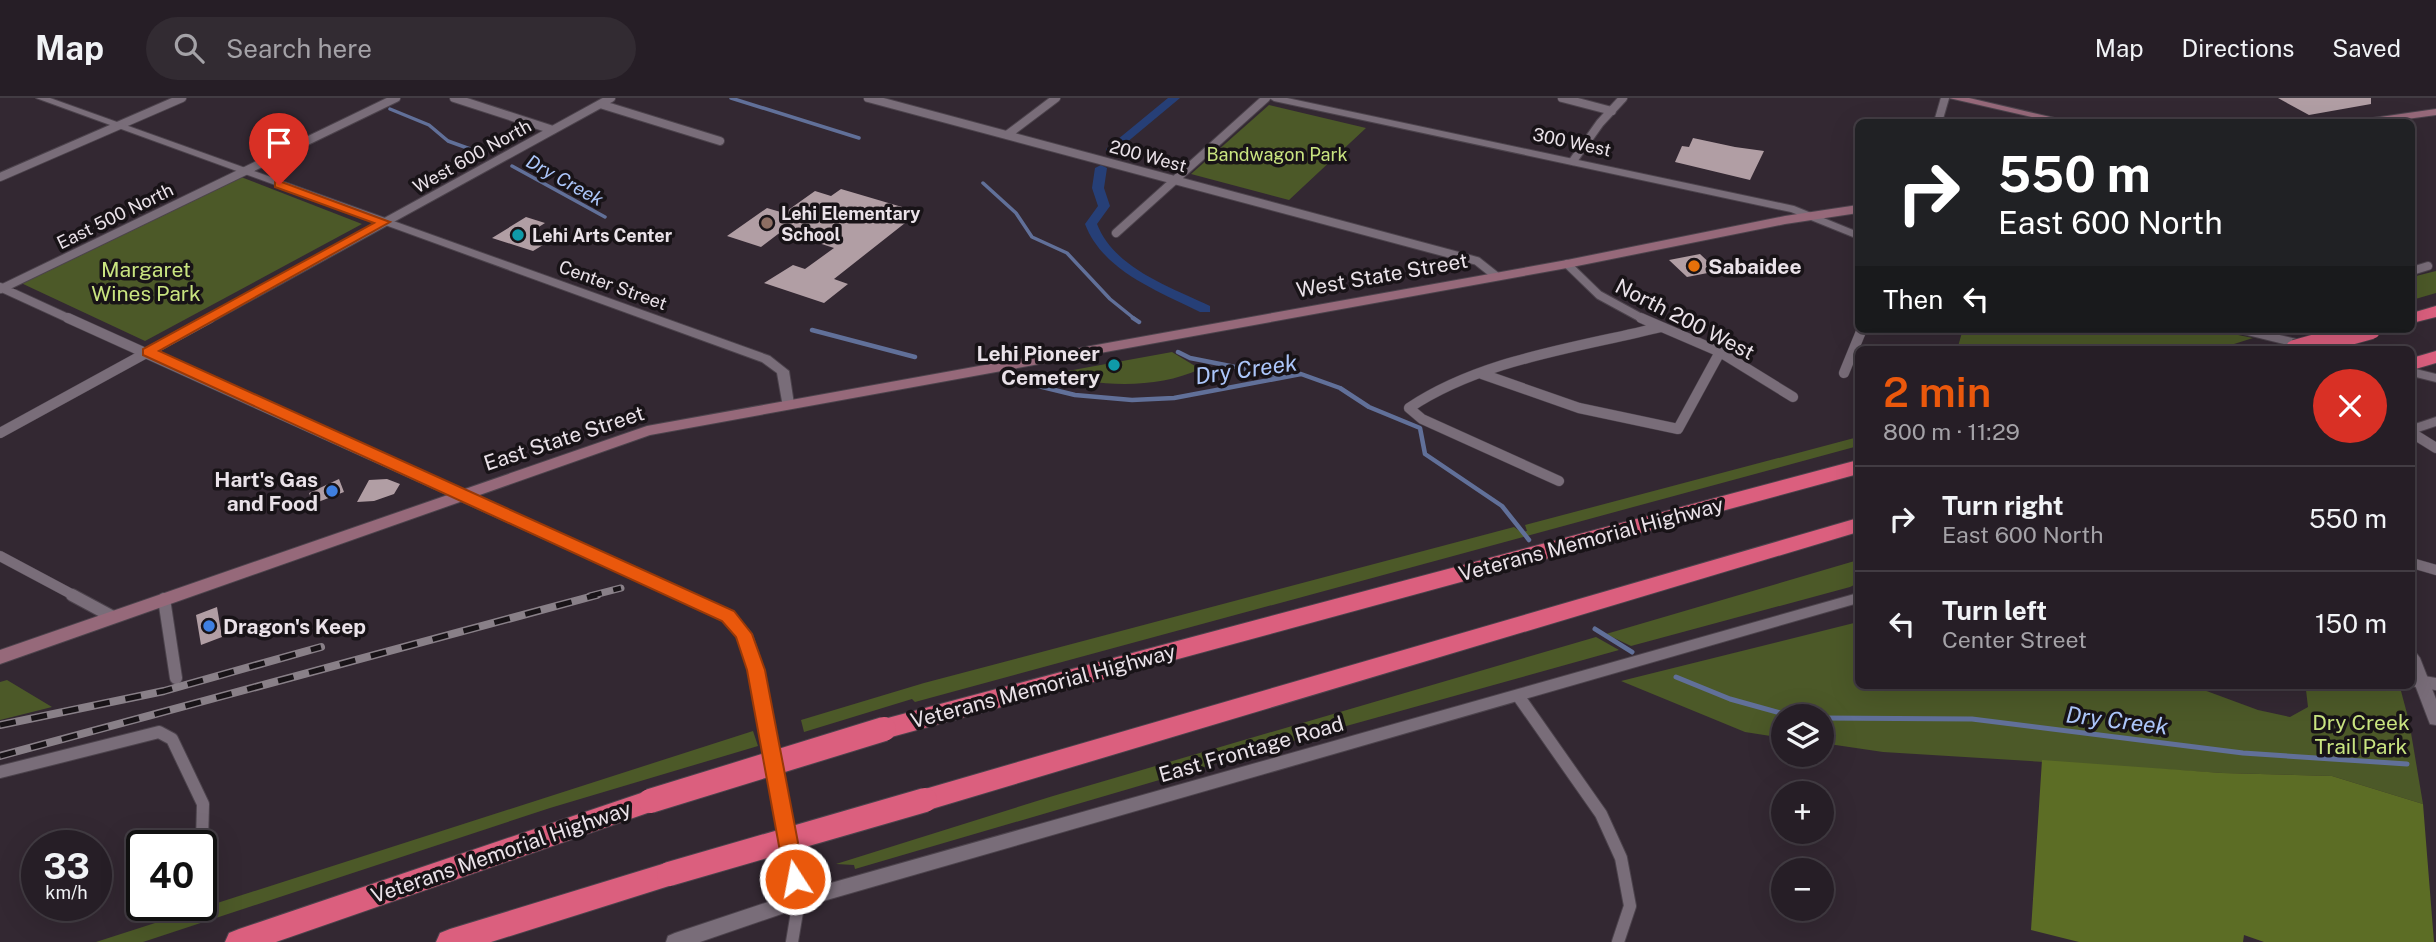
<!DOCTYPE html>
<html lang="en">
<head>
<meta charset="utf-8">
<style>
  body { margin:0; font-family:"Public Sans",sans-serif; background:#322b32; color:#f1f3f6; height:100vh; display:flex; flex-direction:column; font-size:26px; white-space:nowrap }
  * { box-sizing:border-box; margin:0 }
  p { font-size:23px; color:#a4a2a7 }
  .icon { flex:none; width:38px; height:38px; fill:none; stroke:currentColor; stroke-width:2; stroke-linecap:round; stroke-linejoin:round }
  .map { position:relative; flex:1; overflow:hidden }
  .drawer { position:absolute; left:1855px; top:248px; width:560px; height:343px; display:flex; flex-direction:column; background:#261e26; border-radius:10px; box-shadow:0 7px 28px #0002,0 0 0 2px #423c43 }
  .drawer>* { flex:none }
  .hud { position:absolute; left:1855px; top:21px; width:560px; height:214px; border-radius:10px; box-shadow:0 7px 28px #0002,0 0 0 2px #423c43; background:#202124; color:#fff; overflow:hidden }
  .tools { position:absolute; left:1771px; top:606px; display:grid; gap:14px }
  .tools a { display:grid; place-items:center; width:63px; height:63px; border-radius:50%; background:#261e26; box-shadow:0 7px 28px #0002,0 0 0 2px #423c43; font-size:35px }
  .speed { position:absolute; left:21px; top:732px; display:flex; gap:14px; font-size:35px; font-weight:700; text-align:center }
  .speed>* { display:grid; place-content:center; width:91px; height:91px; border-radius:50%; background:#261e26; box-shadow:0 7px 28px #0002,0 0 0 2px #423c43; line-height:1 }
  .speed small { font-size:18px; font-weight:400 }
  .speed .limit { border:4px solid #111; border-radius:10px; background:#fff; color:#111 }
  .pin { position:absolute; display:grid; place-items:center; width:60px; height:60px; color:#fff; margin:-72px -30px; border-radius:50% 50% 50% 0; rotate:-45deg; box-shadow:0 0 7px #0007 }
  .pin .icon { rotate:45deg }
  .me { position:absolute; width:77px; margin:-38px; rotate:349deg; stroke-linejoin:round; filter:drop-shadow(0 0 5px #0008) }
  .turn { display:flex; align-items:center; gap:24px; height:147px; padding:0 28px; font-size:32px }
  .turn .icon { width:91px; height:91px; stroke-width:2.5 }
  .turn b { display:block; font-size:49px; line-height:60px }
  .then { display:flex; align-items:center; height:66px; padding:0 28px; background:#0003; gap:14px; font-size:26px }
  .round { display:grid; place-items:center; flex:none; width:74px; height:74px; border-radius:37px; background:#322b32 }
  .head { display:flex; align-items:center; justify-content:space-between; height:119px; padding:0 28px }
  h1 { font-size:42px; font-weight:600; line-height:52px; color:#ea580c }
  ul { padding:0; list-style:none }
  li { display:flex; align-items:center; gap:21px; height:105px; padding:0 28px; border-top:2px solid #423c43 }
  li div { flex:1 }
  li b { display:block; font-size:26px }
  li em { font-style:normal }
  header { display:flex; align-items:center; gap:42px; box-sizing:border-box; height:98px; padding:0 35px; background:#261e26; border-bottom:2px solid #423c43 }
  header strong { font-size:33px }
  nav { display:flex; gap:38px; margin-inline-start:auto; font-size:24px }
  .search { width:490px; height:63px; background:#322b32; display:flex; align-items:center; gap:18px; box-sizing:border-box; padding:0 24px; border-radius:38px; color:#a4a2a7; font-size:26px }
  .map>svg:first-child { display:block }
  .green { fill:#4c5928 }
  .forest { fill:#5c6d25 }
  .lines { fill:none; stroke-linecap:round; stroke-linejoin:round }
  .stream-far2 { stroke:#617099; stroke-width:3.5 }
  .stream-far1 { stroke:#617099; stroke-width:4.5 }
  .stream { stroke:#617099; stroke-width:5 }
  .canal { fill:#263f77; fill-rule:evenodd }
  .building { fill:#b19ea4 }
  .minor-far2-casing { stroke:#4c434c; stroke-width:10 }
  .minor-far1-casing { stroke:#4c434c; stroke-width:11 }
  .minor-casing { stroke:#4c434c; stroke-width:14 }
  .tertiary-casing { stroke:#4c434c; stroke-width:2 }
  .secondary-casing { stroke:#4c434c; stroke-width:2 }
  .motorway-casing { stroke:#4c434c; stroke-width:2 }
  .minor-far2 { stroke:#796d79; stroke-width:8 }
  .minor-far1 { stroke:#796d79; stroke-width:10 }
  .minor { stroke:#796d79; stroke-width:12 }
  .tertiary { fill:#796d79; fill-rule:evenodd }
  .secondary { fill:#96697a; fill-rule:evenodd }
  .motorway { fill:#db5f7e; fill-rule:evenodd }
  .rail-far1-casing { stroke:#898088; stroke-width:7 }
  .rail-casing { stroke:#898088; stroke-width:8 }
  .rail-far1 { stroke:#181317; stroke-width:4.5; stroke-dasharray:12; stroke-linecap:butt }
  .rail { stroke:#181317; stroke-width:5; stroke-dasharray:16; stroke-linecap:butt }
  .motorway-bridge-far1-casing { stroke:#4c434c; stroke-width:22; stroke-linecap:butt }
  .motorway-bridge-casing { stroke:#4c434c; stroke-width:26; stroke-linecap:butt }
  .motorway-bridge-far1 { stroke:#db5f7e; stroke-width:20 }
  .motorway-bridge { stroke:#db5f7e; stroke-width:24 }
  .route { fill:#ea580c; stroke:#983908; stroke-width:2 }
  .education-dot { fill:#8d6e63; stroke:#181317; stroke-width:2.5 }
  .culture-dot { fill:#0f9aa8; stroke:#181317; stroke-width:2.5 }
  .food-dot { fill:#e8710a; stroke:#181317; stroke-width:2.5 }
  .shop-dot { fill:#3f7fe0; stroke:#181317; stroke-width:2.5 }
  .labels { text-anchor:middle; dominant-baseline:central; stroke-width:7; stroke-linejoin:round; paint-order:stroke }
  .far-street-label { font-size:18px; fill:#eae2e9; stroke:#181317 }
  .far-park-label { font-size:18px; fill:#c9e480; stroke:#181317 }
  .far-poi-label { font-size:18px; font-weight:bold; fill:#eae2e9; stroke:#181317; text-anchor:start }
  .far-water-label { font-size:19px; font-style:italic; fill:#acc6fa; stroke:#181317 }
  .poi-label { font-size:21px; font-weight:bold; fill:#eae2e9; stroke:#181317; text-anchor:start }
  .park-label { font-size:21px; fill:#c9e480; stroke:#181317 }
  .street-label { font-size:21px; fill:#eae2e9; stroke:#181317 }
  .water-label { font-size:23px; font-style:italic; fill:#acc6fa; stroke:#181317 }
</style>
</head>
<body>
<header>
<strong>Map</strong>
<div class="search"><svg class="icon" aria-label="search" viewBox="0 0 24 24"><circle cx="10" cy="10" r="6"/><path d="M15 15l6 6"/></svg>Search here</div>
<nav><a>Map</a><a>Directions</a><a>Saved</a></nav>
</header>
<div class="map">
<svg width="2436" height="844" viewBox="0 0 2436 844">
  <rect width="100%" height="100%" fill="#332832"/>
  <!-- green -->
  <path class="green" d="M1269 7 1366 30 1289 102 1191 76Z
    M241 79 362 126 145 243 21 185Z
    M2436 173V195L2412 202V179Z
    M1963 231H2208L2253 240 2215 252H1957Z
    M1172 254 1200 271C1155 292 1097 288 1051 276Z
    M1858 339V348L915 604 912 601 804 634 801 622 924 585 1514 429 1521 434 1527 433 1525 427Z
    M1858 462V485L1850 489 1631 548 1606 536Z
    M1858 524V588H2193L2258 612 2290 619 2308 609 2306 592 2313 588H2368L2401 593 2409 623 2423 706 2332 678 2222 675 1883 654 1822 645V618H1783V640L1745 634 1621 583Z
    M1596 539 1619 552 1296 642 855 771 854 767 836 766 1053 698Z
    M7 582 52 609 0 622V584Z
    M753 633 758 648 550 710 143 844H96Z"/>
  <!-- forest -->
  <path class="forest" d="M2042 662 2222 675 2332 678 2423 706 2434 844H2264L2244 837 2243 844H2079L2031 832Z"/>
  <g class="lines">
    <!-- stream-far2 -->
    <path class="stream-far2" d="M731 0 859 40
      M390 11 429 27 448 43 484 56
      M512 68 605 119
      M983 85 1016 115 1032 139 1067 155 1110 201 1136 222"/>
    <!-- stream-far1 -->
    <path class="stream-far1" d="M1133 220 1139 224
      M812 232 915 259
      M1178 254 1190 260 1276 277
      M1030 286 1075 297 1132 302 1174 300 1301 276 1340 290 1369 309 1420 330 1425 356 1502 408 1529 442"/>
    <!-- stream -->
    <path class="stream" d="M1595 531 1632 554
      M1676 579 1730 601 1791 618
      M1822 620 1972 621 2243 655 2407 666"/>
    <!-- canal -->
    <path class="canal" d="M1168 0H1180L1114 55H1106V51Z
      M1101 67 1107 70 1104 90 1110 108 1097 126C1114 170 1170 189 1210 208V214H1200C1158 193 1103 173 1085 126L1098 108 1092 90 1095 70Z"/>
  </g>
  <!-- building -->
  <path class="building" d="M2278 0H2371V6L2309 17Z
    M1693 40 1735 49 1764 53 1750 82 1675 64 1682 48 1689 49Z
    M841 91 919 114 834 181 848 186 824 205 764 185 793 167 805 171 834 150 782 133 761 149 727 138 767 110 784 115 815 93 831 98Z
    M526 119 545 125 531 134 553 141 533 153 492 140Z
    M1700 156 1718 173 1687 179 1669 162Z
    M339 381 344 394 313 406 309 395Z
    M387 381 400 386 394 396 374 403 357 404 369 382Z
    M217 509 222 539 201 547 196 517Z"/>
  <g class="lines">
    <defs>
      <path id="minor-far2" d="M454 0 553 32
        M868 0 1477 163 1496 178
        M1562 0 1612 13
        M600 6 720 43
        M1938 24 1945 0
        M1007 37 1056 0
        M1573 63 1600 25 1623 0
        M0 79 182 0
        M1116 135 1266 0
        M1567 166 1599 197 1645 222
        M2412 173 2428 168
        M0 189 72 222
        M1 191 396 0
        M207 222 611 0"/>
      <path id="minor-far1" d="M68 220 459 397
        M1641 220 1720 254 1793 299
        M1844 275 1862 231
        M1482 276 1579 310 1678 331 1720 254
        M0 335 210 220
        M2412 335 2436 350
        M1559 383 1422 321 1409 310C1482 261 1577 250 1661 229
        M0 458 75 498
        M2412 465 2436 472"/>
      <path id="minor" d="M72 497 113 519
        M164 501 176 580
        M2412 582 2436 586
        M1519 599 1601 716 1621 760 1630 808 1618 844
        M0 674 159 634 172 641 203 706 202 744 210 789
        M792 844 799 802"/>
      <path id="tertiary" d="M36 0H50L770 258 789 273 794 306 793 309H783L777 275 762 264Z
        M1269 0H1287L1794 108 1858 134V141L1791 114 1274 3Z
        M2233 231H2254L2313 245 2315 248 2309 252 2235 234Z
        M2412 270 2436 276V284L2412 278Z
        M2436 319V328L2412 336V327Z
        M459 392 733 514 752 536 764 572 806 792 1858 495V505L799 810 700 844H666L668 838 675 835 789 797 748 572 737 538 723 522 454 400 452 397Z
        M2412 554 2417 556 2420 560 2436 601V627L2430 626 2428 621 2412 579Z"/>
      <path id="secondary" d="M1949 0H1969L2072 24H2054Z
        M2436 11V17L2385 24H2361L2366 21Z
        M1858 107V115L1785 126 1567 170 650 337 0 566V552L647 328 1567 162 1785 118Z"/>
      <path id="motorway" d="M2436 208V219L2412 225V215Z
        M2436 253V265L2412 272V260Z
        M1858 362V376L884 641 875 638 872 631 875 624 884 621Z
        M1858 420V434L925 713 916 710 912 702 916 694 925 691Z
        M650 692 659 695 663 703 659 711 276 844H225L229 835 239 831Z
        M669 764 678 768 682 776 678 784 669 788 491 844H436L440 835 450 831Z"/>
    </defs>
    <!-- minor-far2 casing -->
    <use href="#minor-far2" class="minor-far2-casing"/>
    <!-- minor-far1 casing -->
    <use href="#minor-far1" class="minor-far1-casing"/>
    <!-- minor casing -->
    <use href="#minor" class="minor-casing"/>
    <!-- tertiary casing -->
    <use href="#tertiary" class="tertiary-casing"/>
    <!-- secondary casing -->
    <use href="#secondary" class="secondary-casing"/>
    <!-- motorway casing -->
    <use href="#motorway" class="motorway-casing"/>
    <!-- minor-far2 -->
    <use href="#minor-far2" class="minor-far2"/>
    <!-- minor-far1 -->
    <use href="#minor-far1" class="minor-far1"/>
    <!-- minor -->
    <use href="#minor" class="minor"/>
    <!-- tertiary -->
    <use href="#tertiary" class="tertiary"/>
    <!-- secondary -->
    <use href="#secondary" class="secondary"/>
    <!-- motorway -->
    <use href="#motorway" class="motorway"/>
    <defs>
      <path id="rail-far1" d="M590 498 621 490"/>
      <path id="rail" d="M0 627 164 593 321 549
        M0 658 597 497"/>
    </defs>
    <!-- rail-far1 casing -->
    <use href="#rail-far1" class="rail-far1-casing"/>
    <!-- rail casing -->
    <use href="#rail" class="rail-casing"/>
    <!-- rail-far1 -->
    <use href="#rail-far1" class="rail-far1"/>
    <!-- rail -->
    <use href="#rail" class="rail"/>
    <defs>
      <path id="motorway-bridge-far1" d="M2295 252 2371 231"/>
      <path id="motorway-bridge" d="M650 703 884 631
        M669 776 925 702"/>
    </defs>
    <!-- motorway-bridge-far1 casing -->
    <use href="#motorway-bridge-far1" class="motorway-bridge-far1-casing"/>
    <!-- motorway-bridge casing -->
    <use href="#motorway-bridge" class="motorway-bridge-casing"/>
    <!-- motorway-bridge-far1 -->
    <use href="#motorway-bridge-far1" class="motorway-bridge-far1"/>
    <!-- motorway-bridge -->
    <use href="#motorway-bridge" class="motorway-bridge"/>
  </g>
  <!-- route -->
  <path class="route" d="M279 83 390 124 159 253 734 513 752 536 765 572 805 781 802 787 795 790 788 787 785 781 747 572 736 539 722 523 143 257V251L374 125 275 89V84Z"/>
  <!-- markers -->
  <circle class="education-dot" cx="767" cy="125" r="7"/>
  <g class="culture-dot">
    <circle cx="518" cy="137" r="7"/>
    <circle cx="1114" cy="267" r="7"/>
  </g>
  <circle class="food-dot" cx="1694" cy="168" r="7"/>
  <g class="shop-dot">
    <circle cx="332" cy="393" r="7"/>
    <circle cx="209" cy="528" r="7"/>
  </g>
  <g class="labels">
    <!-- far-street labels -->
    <g class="far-street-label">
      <text transform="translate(1572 44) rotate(12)">300 West</text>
      <text transform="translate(472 58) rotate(-29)">West 600 North</text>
      <text transform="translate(1148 58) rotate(15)">200 West</text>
      <text transform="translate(115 118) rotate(-26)">East 500 North</text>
      <text transform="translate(613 187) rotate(20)">Center Street</text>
    </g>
    <!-- far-park labels -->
    <g class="far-park-label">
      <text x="1277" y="56">Bandwagon Park</text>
    </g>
    <!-- far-poi labels -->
    <g class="far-poi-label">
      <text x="781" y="115">Lehi Elementary<tspan x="781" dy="21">School</tspan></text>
      <text x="532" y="137">Lehi Arts Center</text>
    </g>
    <!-- far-water labels -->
    <g class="far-water-label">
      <text transform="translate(565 82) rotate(29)">Dry Creek</text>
    </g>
    <!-- poi labels -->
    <g class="poi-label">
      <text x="1708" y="168">Sabaidee</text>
      <text x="1100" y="255" text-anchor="end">Lehi Pioneer<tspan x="1100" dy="24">Cemetery</tspan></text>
      <text x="318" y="381" text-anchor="end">Hart's Gas<tspan x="318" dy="24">and Food</tspan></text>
      <text x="223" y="528">Dragon's Keep</text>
    </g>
    <!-- park labels -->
    <g class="park-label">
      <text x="146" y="171">Margaret<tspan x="146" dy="24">Wines Park</tspan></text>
      <text x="2361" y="624">Dry Creek<tspan x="2361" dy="24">Trail Park</tspan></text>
    </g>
    <!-- street labels -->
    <g class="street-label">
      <text transform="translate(1382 177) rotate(-10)">West State Street</text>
      <text transform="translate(1685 221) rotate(27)">North 200 West</text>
      <text transform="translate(564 340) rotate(-18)">East State Street</text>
      <text transform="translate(1591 441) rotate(-15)">Veterans Memorial Highway</text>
      <text transform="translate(1043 588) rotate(-15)">Veterans Memorial Highway</text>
      <text transform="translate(1251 651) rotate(-16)">East Frontage Road</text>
      <text transform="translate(501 754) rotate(-19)">Veterans Memorial Highway</text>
    </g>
    <!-- water labels -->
    <g class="water-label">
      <text transform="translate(1246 271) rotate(-8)">Dry Creek</text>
      <text transform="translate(2117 622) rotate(7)">Dry Creek</text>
    </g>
  </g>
</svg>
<div class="tools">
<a><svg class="icon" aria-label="layers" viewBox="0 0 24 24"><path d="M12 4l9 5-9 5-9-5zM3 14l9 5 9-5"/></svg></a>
<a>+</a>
<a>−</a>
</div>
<div class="speed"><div>33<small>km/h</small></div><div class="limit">40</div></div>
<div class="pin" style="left:279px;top:87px;background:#d93025"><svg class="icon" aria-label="arrive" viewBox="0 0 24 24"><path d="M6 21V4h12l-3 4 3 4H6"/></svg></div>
<svg class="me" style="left:795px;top:781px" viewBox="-20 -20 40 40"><circle r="17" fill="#ea580c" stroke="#fff" stroke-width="3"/><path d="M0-11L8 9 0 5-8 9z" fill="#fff"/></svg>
<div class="hud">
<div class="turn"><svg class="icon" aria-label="right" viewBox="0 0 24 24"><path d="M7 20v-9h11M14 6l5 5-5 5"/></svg><div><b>550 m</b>East 600 North</div></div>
<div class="then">Then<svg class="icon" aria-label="left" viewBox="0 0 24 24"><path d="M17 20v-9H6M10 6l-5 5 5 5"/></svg></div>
</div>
<section class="drawer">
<div class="head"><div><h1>2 min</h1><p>800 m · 11:29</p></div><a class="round" style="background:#d93025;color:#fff"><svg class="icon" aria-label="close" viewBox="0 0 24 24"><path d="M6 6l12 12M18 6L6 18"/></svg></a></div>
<ul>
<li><svg class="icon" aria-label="right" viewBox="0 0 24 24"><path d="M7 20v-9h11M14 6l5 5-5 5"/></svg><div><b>Turn right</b><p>East 600 North</p></div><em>550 m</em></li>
<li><svg class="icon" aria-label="left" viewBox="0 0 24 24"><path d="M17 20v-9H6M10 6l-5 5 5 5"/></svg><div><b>Turn left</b><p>Center Street</p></div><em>150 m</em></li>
</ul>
</section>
</div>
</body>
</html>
